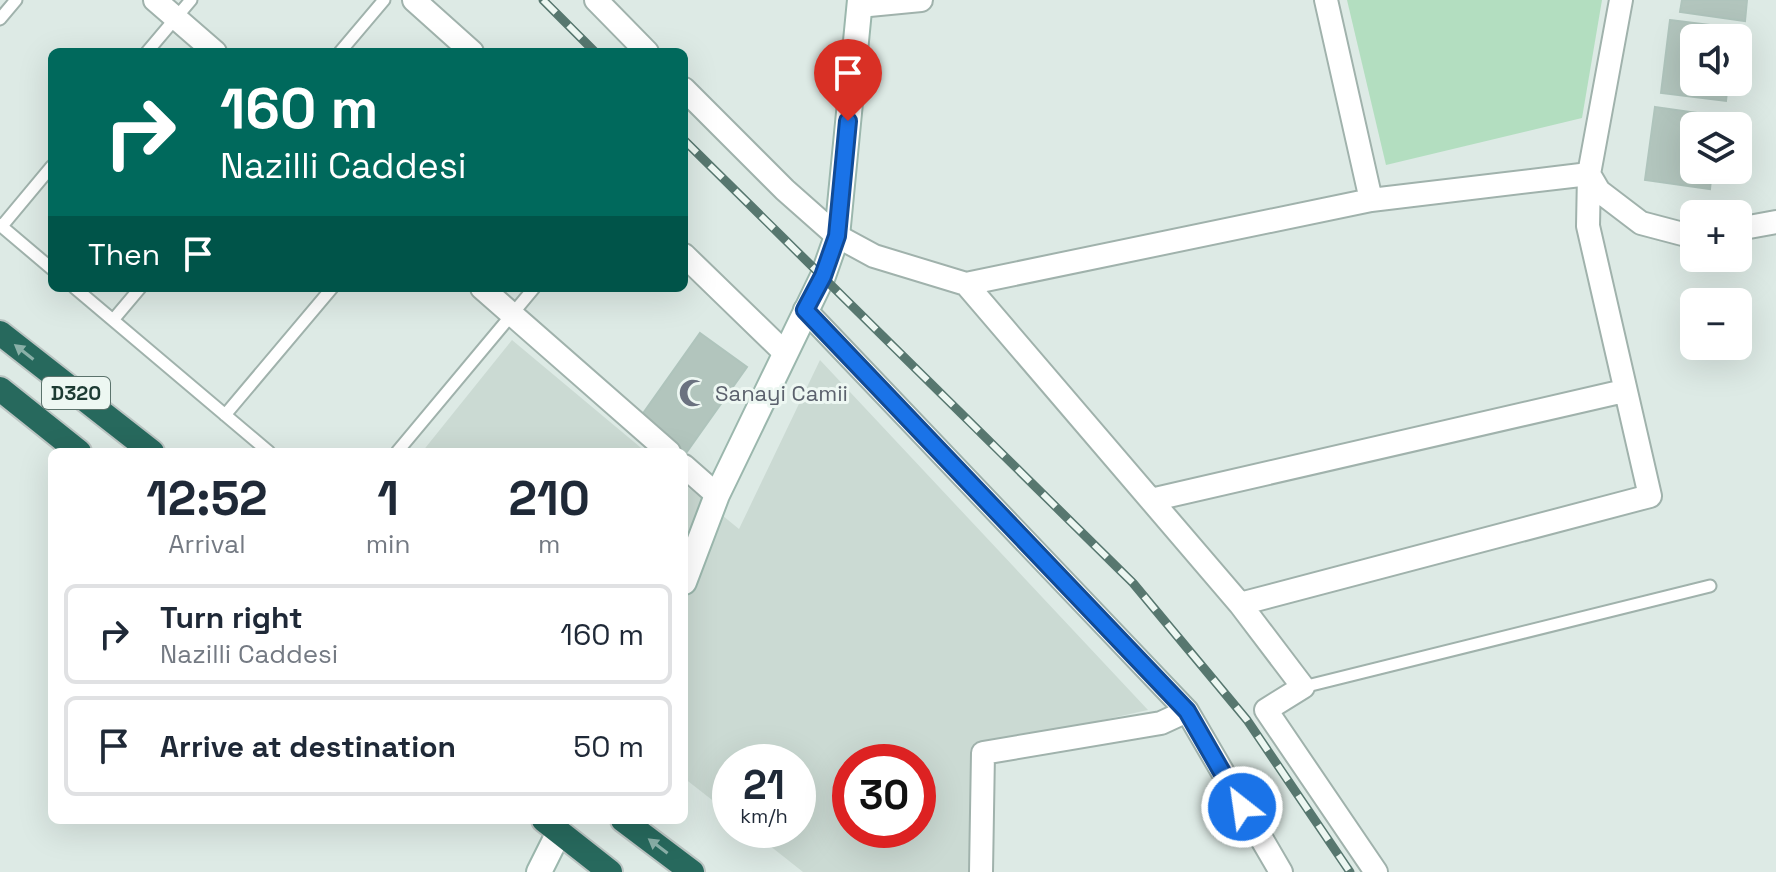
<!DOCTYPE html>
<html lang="en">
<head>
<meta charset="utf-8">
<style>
  body { margin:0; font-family:"Space Grotesk",sans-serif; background:#f6f6f7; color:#1f2937; height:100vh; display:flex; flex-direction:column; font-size:30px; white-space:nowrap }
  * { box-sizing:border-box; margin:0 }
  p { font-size:26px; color:#747a83 }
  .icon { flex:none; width:44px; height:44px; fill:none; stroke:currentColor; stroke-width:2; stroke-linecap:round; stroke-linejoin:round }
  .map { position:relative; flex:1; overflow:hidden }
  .details { position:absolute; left:48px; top:448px; width:640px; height:376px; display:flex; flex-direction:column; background:#fff; border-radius:12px; box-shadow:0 8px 32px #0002 }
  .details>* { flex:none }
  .guide { position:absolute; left:48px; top:48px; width:640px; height:244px; border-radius:12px; box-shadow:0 8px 32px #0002; background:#00695c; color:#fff; overflow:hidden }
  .controls { position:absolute; left:1680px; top:24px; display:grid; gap:16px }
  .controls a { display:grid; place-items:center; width:72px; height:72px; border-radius:12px; background:#fff; box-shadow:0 8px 32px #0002; font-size:40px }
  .speed { position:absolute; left:712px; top:744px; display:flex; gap:16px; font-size:40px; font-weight:700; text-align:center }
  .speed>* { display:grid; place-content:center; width:104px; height:104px; border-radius:50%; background:#fff; box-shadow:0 8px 32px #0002; line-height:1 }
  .speed small { font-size:20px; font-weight:400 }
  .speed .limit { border:12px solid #d22; background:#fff; color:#111 }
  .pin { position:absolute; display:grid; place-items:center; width:68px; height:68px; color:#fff; margin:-82px -34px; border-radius:50% 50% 50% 0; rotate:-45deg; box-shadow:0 0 8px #0007 }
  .pin .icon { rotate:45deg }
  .me { position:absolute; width:88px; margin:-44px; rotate:330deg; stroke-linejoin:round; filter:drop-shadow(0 0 6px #0008) }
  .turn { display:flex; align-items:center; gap:28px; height:168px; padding:0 40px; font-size:36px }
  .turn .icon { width:104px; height:104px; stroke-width:2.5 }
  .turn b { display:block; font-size:56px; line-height:68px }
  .then { display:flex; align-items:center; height:76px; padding:0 40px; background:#0003; gap:16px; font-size:30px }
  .eta { display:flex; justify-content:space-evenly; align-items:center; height:136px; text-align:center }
  .eta b { font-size:48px; font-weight:800; line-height:56px }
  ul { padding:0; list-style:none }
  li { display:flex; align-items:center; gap:24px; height:100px; margin:0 16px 12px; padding:0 24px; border:4px solid #e0e1e3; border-radius:12px }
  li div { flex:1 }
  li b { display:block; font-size:30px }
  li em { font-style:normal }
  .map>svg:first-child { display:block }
  .built { fill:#cbdad3; fill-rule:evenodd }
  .green { fill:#b3dec0 }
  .building { fill:#b2c5bd; stroke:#afc4bc; stroke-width:2 }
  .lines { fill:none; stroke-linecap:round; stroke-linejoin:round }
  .lane-casing { stroke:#a0b2ac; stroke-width:15 }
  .street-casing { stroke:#a0b2ac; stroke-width:26 }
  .secondary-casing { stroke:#9bb7ad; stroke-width:28 }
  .highway-casing { stroke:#bbc4c2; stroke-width:28 }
  .lane { stroke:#fff; stroke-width:11 }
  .street { stroke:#fff; stroke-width:22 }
  .secondary { stroke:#fff; stroke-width:24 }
  .highway { stroke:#27695d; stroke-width:24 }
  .rail-casing { stroke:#57776f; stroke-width:9 }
  .rail { stroke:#edf7f2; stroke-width:6; stroke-dasharray:18; stroke-linecap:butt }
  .oneway { fill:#8ab0a8 }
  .route-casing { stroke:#114b97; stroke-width:20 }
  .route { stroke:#1a73e8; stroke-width:14 }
  .labels { text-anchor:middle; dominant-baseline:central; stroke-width:6; stroke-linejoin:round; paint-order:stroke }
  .shield { fill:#edf7f2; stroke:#5b736c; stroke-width:2 }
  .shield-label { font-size:20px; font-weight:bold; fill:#1d3b33 }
  .worship-label { font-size:22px; fill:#5b616d; stroke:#edf7f2; text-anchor:start }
</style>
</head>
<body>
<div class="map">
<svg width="1776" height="872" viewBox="0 0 1776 872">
  <rect width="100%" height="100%" fill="#ddeae5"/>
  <!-- built -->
  <path class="built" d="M512 340 646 452H422Z
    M820 360 1148 710 972 749 971 872H803L750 830H798V762H730V814L684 778V484L739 529ZM850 762H918V830H850Z"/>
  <!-- green -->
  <path class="green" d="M1347 0H1602L1582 118 1386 165Z"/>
  <!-- building -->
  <path class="building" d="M1682 0H1747L1745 21 1680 12Z
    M1670 20 1735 28 1734 38H1694V82H1728L1726 101 1661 93Z
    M1655 107 1719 116 1718 126H1694V170H1712L1710 189 1645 180Z
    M700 333 747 367 686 453 639 419Z"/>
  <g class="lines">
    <defs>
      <path id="lane" d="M0 19 16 0
        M147 52 191 0
        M340 52 384 0
        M0 225 52 269
        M2 226 52 166
        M75 288 269 452
        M113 320 140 288
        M225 415 332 288
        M397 452 534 288
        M1303 687 1710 586"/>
      <path id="street" d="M155 0 215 52
        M414 0 472 52
        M596 0 647 52
        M1326 0 1371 200
        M859 6 921 0
        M684 89 785 190 837 236 874 256 966 284 1240 604 1303 687 1266 710 1376 872
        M1589 174 1599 191 1641 223 1694 237
        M1738 229 1776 222
        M684 255 785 353
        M966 284 1371 200 1589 174
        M482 288 669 452
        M805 310 1187 711 1281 872
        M684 466 717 495
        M1151 500 1624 391
        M1240 604 1650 496 1588 226 1589 174 1621 0
        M981 872 983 753 1161 723 1187 711"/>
      <path id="secondary" d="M684 582 717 495 823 276 837 236 860 0
        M539 872 559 832"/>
      <path id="highway" d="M0 333 152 452
        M0 389 79 452
        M544 820 610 872
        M623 820 692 872"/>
    </defs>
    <!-- lane casing -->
    <use href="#lane" class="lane-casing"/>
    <!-- street casing -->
    <use href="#street" class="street-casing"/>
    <!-- secondary casing -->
    <use href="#secondary" class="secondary-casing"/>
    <!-- highway casing -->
    <use href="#highway" class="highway-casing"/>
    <!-- lane -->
    <use href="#lane" class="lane"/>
    <!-- street -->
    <use href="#street" class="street"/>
    <!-- secondary -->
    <use href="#secondary" class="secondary"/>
    <!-- highway -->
    <use href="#highway" class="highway"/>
    <defs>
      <path id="rail" d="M543 0 595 52
        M684 140 1133 583 1247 720 1350 872"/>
    </defs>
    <!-- rail casing -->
    <use href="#rail" class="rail-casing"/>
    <!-- rail -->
    <use href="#rail" class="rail"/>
  </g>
  <!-- one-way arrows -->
  <defs><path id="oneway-solid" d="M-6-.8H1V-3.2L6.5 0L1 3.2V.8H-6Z" transform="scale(2)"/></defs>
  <g class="oneway">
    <use href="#oneway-solid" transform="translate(24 352) rotate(-142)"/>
    <use href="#oneway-solid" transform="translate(658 846) rotate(-143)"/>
  </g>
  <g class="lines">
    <defs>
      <path id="route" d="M848 121 837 236 823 276 805 310 1187 711 1242 807"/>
    </defs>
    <!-- route casing -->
    <use href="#route" class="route-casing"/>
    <!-- route -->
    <use href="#route" class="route"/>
  </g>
  <!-- icons -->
  <defs>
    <symbol id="mosque-bare" viewBox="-9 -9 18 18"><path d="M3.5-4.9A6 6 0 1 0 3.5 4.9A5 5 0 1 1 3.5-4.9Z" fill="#6b7280" stroke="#edf7f2" stroke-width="2.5" paint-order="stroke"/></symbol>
  </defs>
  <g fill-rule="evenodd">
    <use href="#mosque-bare" x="673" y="373" width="40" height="40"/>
  </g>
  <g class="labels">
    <!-- shield labels -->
    <rect class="shield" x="42" y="377" width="68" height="32" rx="6"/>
    <g class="shield-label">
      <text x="76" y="393">D320</text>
    </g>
    <!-- worship labels -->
    <g class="worship-label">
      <text x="715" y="393">Sanayi Camii</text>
    </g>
  </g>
</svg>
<div class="controls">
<a><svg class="icon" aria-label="sound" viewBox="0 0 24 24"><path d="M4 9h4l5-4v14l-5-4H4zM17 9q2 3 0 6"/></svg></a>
<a><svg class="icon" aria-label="layers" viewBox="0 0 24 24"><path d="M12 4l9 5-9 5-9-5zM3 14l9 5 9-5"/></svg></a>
<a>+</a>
<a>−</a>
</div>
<div class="speed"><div>21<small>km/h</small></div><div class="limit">30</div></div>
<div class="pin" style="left:848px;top:121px;background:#d93025"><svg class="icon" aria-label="arrive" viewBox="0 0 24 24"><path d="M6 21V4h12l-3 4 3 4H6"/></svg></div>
<svg class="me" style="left:1242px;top:807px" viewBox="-20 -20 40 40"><circle r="17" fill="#1a73e8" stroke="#fff" stroke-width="3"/><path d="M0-11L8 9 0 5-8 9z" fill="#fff"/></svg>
<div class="guide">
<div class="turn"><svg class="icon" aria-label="right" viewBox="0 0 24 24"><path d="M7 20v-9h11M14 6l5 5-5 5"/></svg><div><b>160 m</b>Nazilli Caddesi</div></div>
<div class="then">Then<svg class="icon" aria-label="arrive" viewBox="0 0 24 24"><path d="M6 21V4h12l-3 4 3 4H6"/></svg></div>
</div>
<section class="details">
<div class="eta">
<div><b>12:52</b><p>Arrival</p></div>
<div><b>1</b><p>min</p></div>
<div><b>210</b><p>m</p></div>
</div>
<ul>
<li><svg class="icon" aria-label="right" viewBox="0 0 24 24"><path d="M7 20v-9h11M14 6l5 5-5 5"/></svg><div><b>Turn right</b><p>Nazilli Caddesi</p></div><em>160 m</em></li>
<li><svg class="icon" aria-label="arrive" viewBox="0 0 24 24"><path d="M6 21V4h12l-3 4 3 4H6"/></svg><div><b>Arrive at destination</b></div><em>50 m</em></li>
</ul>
</section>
</div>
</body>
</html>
